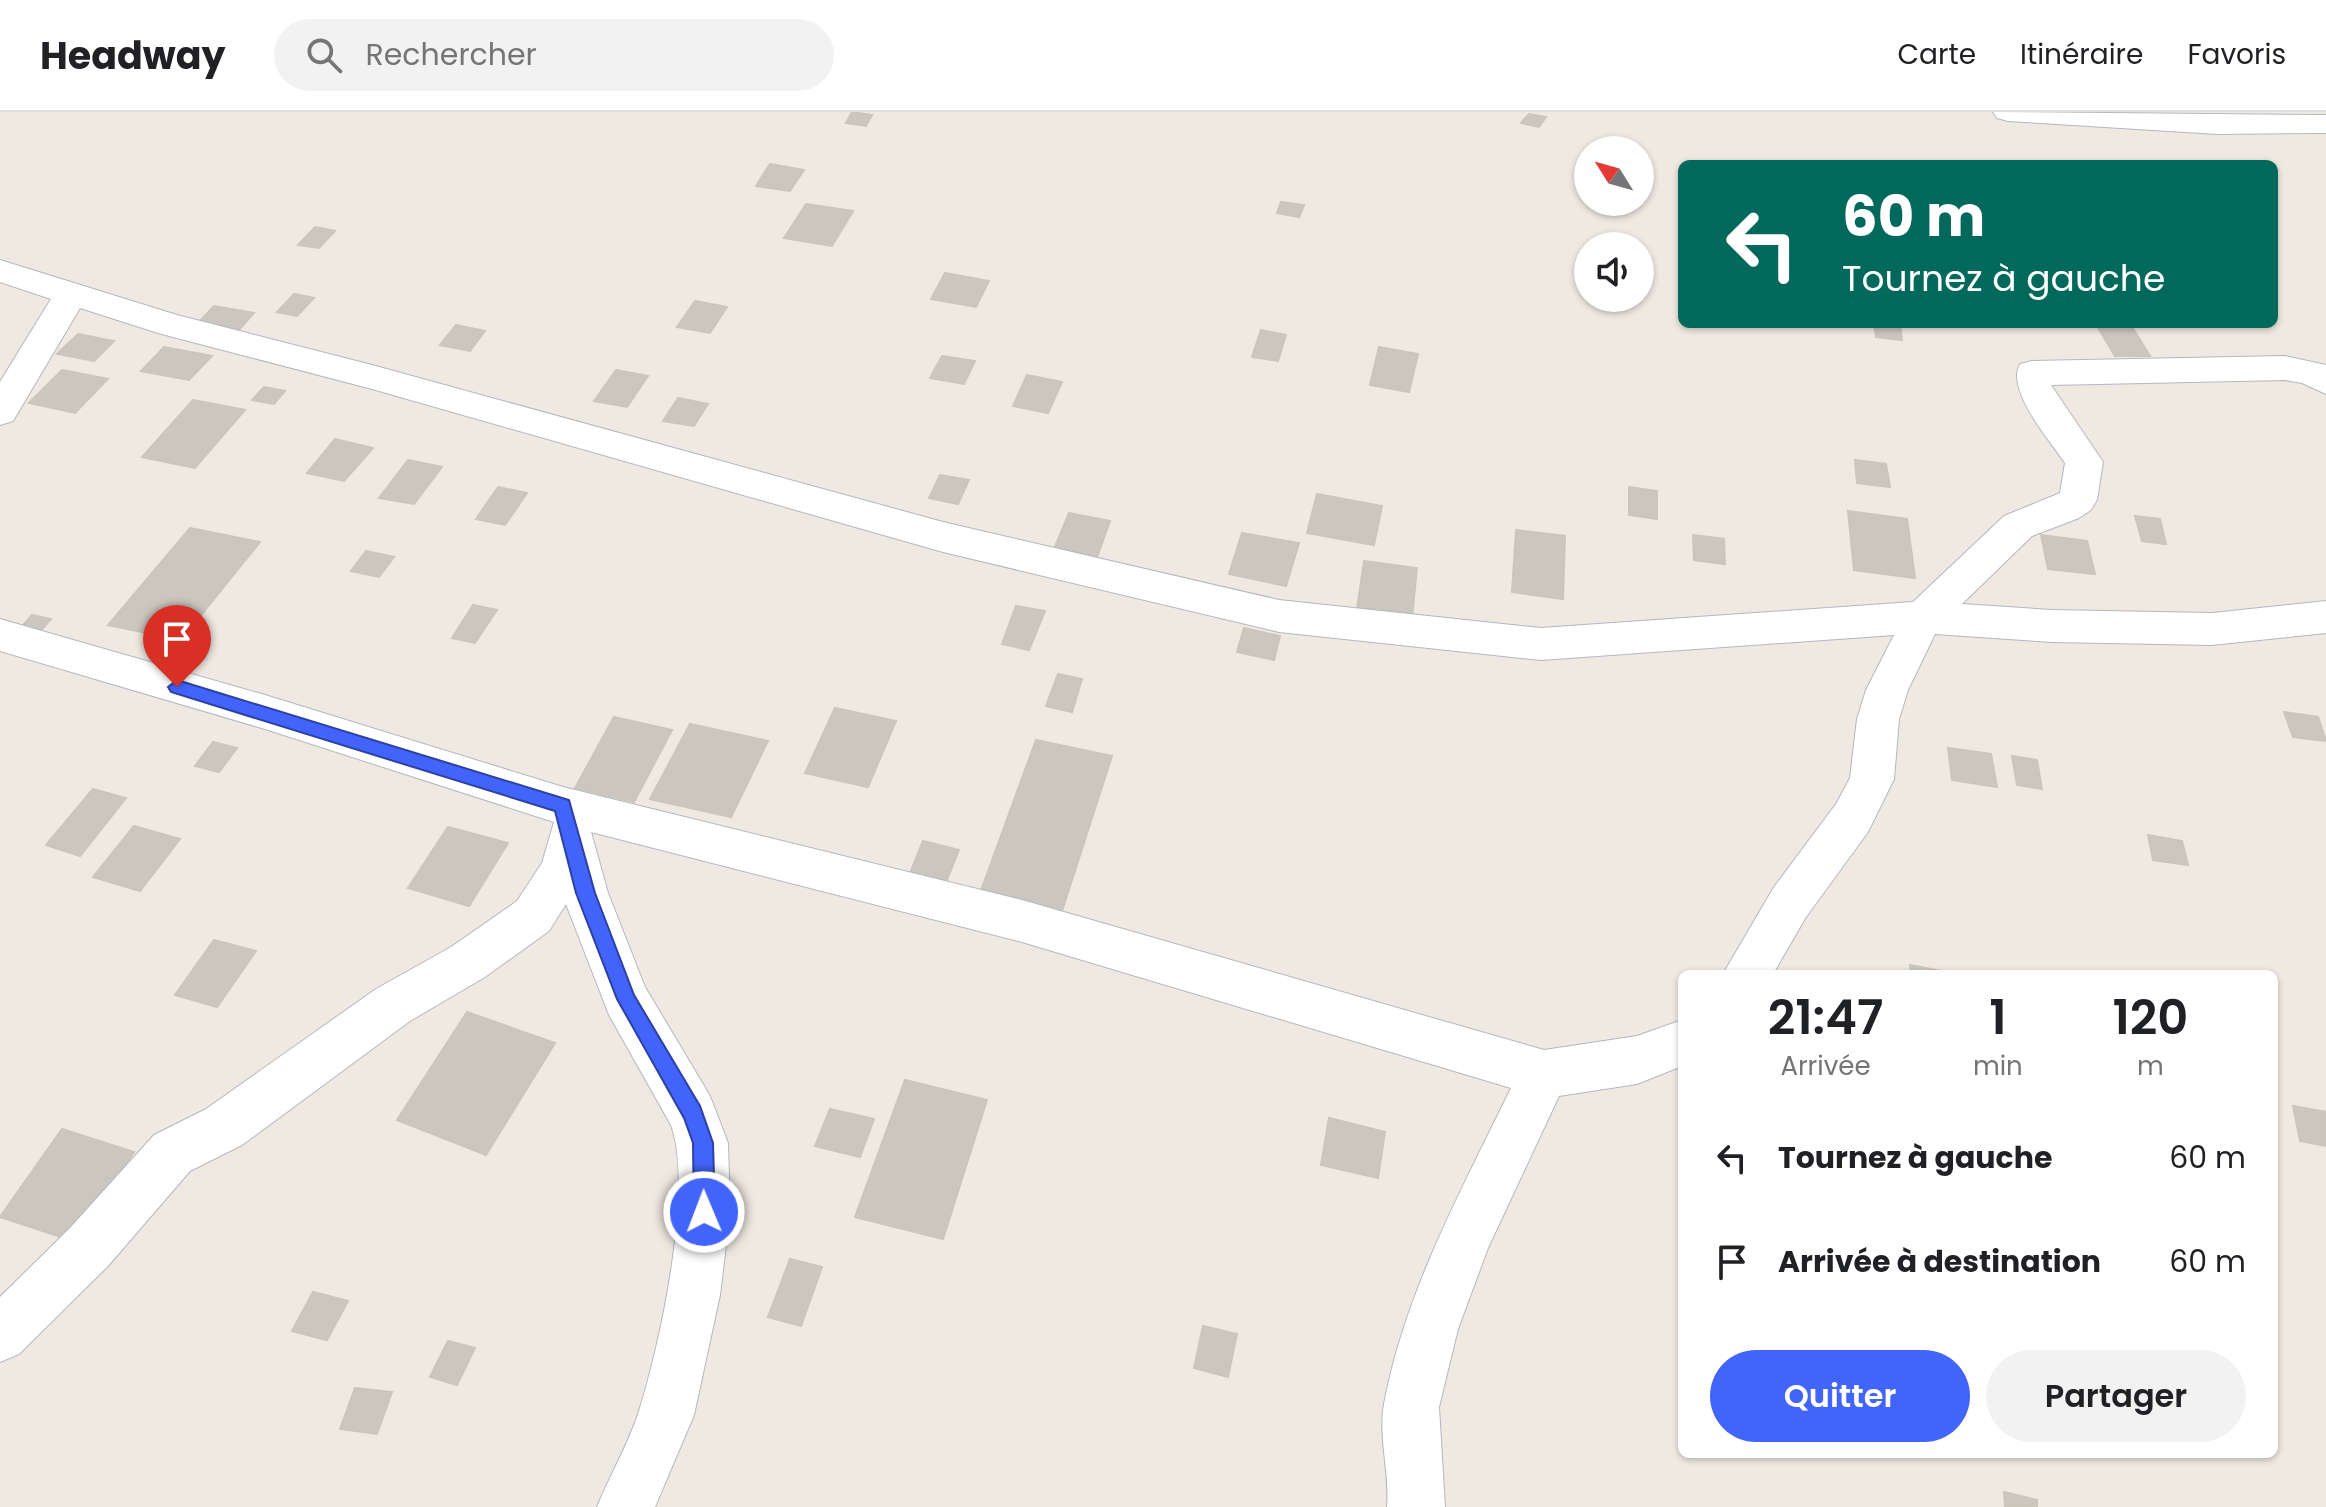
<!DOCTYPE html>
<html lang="fr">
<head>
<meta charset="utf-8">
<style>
  body { margin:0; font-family:Poppins,sans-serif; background:#f2f2f2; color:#202124; height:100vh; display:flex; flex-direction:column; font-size:30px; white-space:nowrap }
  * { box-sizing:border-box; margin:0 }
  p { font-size:26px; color:#757577 }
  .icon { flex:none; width:44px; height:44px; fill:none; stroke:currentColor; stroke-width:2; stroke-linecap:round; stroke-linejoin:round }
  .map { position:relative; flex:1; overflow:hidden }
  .side { position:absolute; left:1678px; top:858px; width:600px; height:488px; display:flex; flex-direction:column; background:#fff; border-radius:12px; box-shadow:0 2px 6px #0004 }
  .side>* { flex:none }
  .banner { position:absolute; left:1678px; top:48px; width:600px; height:168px; border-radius:12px; box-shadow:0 2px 6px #0004; background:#00695c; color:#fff; overflow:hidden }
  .needle { width:52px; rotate:307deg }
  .fabs { position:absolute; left:1574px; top:24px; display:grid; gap:16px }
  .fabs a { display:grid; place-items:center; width:80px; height:80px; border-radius:50%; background:#fff; box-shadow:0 2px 6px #0004; font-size:40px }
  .pin { position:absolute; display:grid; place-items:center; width:68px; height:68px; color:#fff; margin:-82px -34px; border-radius:50% 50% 50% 0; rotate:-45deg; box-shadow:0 0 8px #0007 }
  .pin .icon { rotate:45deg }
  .me { position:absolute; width:88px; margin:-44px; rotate:359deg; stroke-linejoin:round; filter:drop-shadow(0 0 6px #0008) }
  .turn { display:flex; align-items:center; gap:28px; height:168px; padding:0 32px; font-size:36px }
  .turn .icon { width:104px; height:104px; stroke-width:2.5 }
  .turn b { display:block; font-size:56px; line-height:68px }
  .eta { display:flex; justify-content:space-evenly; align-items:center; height:136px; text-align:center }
  .eta b { font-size:48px; font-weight:600; line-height:56px }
  .action { display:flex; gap:16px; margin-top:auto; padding:16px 32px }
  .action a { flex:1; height:92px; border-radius:48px; background:#4264fb; color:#fff; font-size:32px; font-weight:600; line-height:92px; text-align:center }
  .action a+a { background:#f2f2f2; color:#202124 }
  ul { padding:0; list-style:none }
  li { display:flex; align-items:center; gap:24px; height:104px; padding:0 32px }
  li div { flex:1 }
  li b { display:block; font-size:30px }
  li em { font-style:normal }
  header { display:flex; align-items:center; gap:48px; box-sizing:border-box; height:112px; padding:0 40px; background:#fff; border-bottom:2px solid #e0e0e0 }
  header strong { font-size:38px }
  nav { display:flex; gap:44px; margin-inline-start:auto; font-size:28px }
  .search { width:560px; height:72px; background:#f2f2f2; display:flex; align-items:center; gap:20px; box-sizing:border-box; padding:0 28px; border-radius:44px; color:#757577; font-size:30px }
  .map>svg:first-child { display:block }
  .building { fill:#cbc7bf; stroke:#cbc5ba; stroke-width:2 }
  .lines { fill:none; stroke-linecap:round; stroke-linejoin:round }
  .minor-casing { stroke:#b4b7c1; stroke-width:2 }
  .minor { fill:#fff; fill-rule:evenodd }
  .route { fill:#4264fb; stroke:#2b41a3; stroke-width:2 }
</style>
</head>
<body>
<header>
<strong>Headway</strong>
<div class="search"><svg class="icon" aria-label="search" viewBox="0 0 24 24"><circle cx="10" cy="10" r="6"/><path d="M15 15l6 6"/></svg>Rechercher</div>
<nav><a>Carte</a><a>Itinéraire</a><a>Favoris</a></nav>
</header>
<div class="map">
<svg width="2326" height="1395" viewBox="0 0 2326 1395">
  <rect width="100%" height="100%" fill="#efe9e1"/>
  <!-- building -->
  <path class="building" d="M852 0 872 3 866 14 846 11Z
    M1529 2 1546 5 1539 15 1521 11Z
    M770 52 804 58 790 79 756 74Z
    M1281 90 1304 93 1299 105 1277 101Z
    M806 92 853 99 832 134 784 126Z
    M315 115 335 119 319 136 298 133Z
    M945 161 989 169 976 195 931 187Z
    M294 182 314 186 297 204 277 200Z
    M695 189 727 195 710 221 677 215Z
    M214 194 254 201 239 218 199 210Z
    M1874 212H1900L1902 228 1876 225Z
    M456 213 485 219 470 239 440 233Z
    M2131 213 2150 244H2115L2097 214Z
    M1261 218 1286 223 1278 249 1252 245Z
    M78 222 114 229 94 249 57 242Z
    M164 235 212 244 189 268 141 259Z
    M1379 235 1418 242 1409 280 1370 273Z
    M942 244 975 249 964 272 930 266Z
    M62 258 108 267 75 301 29 291Z
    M616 258 648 264 627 295 594 289Z
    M1027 263 1062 270 1048 301 1013 294Z
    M264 275 285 279 274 292 252 288Z
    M678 286 708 292 694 314 663 309Z
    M193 288 245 298 195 356 142 345Z
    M335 327 373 336 344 369 307 361Z
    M408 348 442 355 414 392 379 386Z
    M1855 348 1886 352 1890 375 1857 371Z
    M940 363 969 368 958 392 929 386Z
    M498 375 527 381 505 413 476 407Z
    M1629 375 1657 379V407L1629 403Z
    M1317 382 1382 394 1374 433 1307 421Z
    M1848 399 1907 407 1915 466 1854 458Z
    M1069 401 1110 409 1097 445 1054 437Z
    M2135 404 2160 407 2166 432 2142 429Z
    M190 416 260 430 181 528 108 513Z
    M1516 418 1565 424 1563 487 1512 480Z
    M1242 421 1299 431 1286 474 1229 462Z
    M1693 423 1724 427 1725 452 1694 448Z
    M2041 423 2087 429 2095 462 2048 457Z
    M366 439 394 445 379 465 351 459Z
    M1364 449 1417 456 1412 505 1357 497Z
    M473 493 497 498 475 531 452 526Z
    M1016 494 1045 499 1029 538 1002 532Z
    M32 503 51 507 35 525 17 520Z
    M1244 516 1280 524 1274 548 1237 540Z
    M1058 562 1082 567 1072 600 1046 594Z
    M835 596 896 609 868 675 805 661Z
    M2284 600 2318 605 2326 629 2293 625Z
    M614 605 672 618 634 690 575 676Z
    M690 612 768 629 731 705 650 687Z
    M1036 628 1112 644 1061 802 979 784Z
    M213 630 237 636 219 660 195 654Z
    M1948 636 1991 642 1997 675 1952 668Z
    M2012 644 2037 648 2042 677 2017 673Z
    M93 677 126 686 80 744 46 733Z
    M134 714 180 727 140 779 93 765Z
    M448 715 508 731 469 794 408 776Z
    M2148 723 2182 729 2188 753 2153 748Z
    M923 729 959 738 942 780 906 771Z
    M214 828 256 839 217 895 175 883Z
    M1910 853 1957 862H1911Z
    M467 900 555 931 486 1043 397 1008Z
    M905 968 987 988 943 1127 855 1105Z
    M2293 994 2326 1000V1034L2300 1029Z
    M830 997 874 1007 860 1045 815 1034Z
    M1329 1006 1385 1020 1378 1066 1321 1053Z
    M62 1017 134 1040 73 1129 0 1105Z
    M790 1147 822 1155 801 1214 768 1205Z
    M313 1180 348 1189 327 1228 292 1219Z
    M1203 1214 1237 1222 1228 1265 1194 1256Z
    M448 1229 475 1236 457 1273 430 1265Z
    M355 1276 392 1280 377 1322 340 1317Z
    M2004 1380 2037 1388V1395H2005Z"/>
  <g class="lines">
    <defs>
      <path id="minor" d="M1993 0 2326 3V21L2217 22 2008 9 1997 6Z
        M0 148 177 203 372 253 943 410 1279 488 1541 516 1913 490 2004 404 2060 381 2065 351C2050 329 2005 277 2020 252L2032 249 2285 244 2326 253V282L2302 271 2285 268 2051 273 2103 350 2097 388 2091 398 2079 406 2032 424 1962 492 2052 498 2212 501 2326 489V521L2212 533 2052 530 1935 522 1908 578 1899 607 1894 667 1868 720 1806 805 1773 862H1723L1774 775 1836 692 1850 666 1857 607 1866 578 1894 523 1541 548 1279 520 943 440 372 277 158 221 80 196 13 309 0 313V270L51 187 0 170Z
        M0 507 265 583 563 675 1022 788 1544 938 1637 924 1682 908V954L1637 972 1559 984 1488 1136 1458 1217 1439 1295 1445 1395H1387C1390 1362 1378 1324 1384 1292 1405 1180 1462 1077 1511 976L1022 830 591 720 608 781 645 875 710 984 728 1031 730 1100 720 1183 694 1303 655 1395H597C610 1363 629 1331 639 1299 660 1233 694 1077 671 1013L609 903 566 792 549 819 485 865 410 909 242 1033 190 1059 108 1154 19 1242 0 1250V1185L70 1116 154 1023 206 997 376 877 451 835 517 789 542 751 554 710 265 617 0 539Z"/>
    </defs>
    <!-- minor casing -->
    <use href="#minor" class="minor-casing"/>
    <!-- minor -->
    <use href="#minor" class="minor"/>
  </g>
  <!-- route -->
  <path class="route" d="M177 568 569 688 595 781 634 883 700 994 713 1031 715 1100 712 1108 704 1111 697 1108 694 1100 693 1031 684 1006 617 887 576 781 555 699 171 580 168 575Z"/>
</svg>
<div class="fabs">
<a><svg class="needle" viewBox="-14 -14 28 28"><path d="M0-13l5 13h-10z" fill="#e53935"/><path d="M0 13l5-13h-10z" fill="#757577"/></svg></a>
<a><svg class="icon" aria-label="sound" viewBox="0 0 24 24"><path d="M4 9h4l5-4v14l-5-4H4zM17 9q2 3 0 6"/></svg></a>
</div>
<div class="pin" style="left:177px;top:575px;background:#d93025"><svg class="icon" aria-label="arrive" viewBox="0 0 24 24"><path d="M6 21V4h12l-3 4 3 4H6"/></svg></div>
<svg class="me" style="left:704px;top:1100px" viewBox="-20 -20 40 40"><circle r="17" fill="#4264fb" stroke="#fff" stroke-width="3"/><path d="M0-11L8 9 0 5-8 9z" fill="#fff"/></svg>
<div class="banner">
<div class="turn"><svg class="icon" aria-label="left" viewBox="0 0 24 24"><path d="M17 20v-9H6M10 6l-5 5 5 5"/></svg><div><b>60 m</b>Tournez à gauche</div></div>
</div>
<section class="side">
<div class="eta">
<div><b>21:47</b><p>Arrivée</p></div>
<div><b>1</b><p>min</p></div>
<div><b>120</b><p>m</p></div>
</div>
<ul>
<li><svg class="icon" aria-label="left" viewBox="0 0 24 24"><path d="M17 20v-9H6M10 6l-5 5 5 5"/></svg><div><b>Tournez à gauche</b></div><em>60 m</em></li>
<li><svg class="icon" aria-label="arrive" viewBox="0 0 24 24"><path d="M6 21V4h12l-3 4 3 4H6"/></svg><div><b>Arrivée à destination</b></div><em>60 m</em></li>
</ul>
<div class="action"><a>Quitter</a><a>Partager</a></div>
</section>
</div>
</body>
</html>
